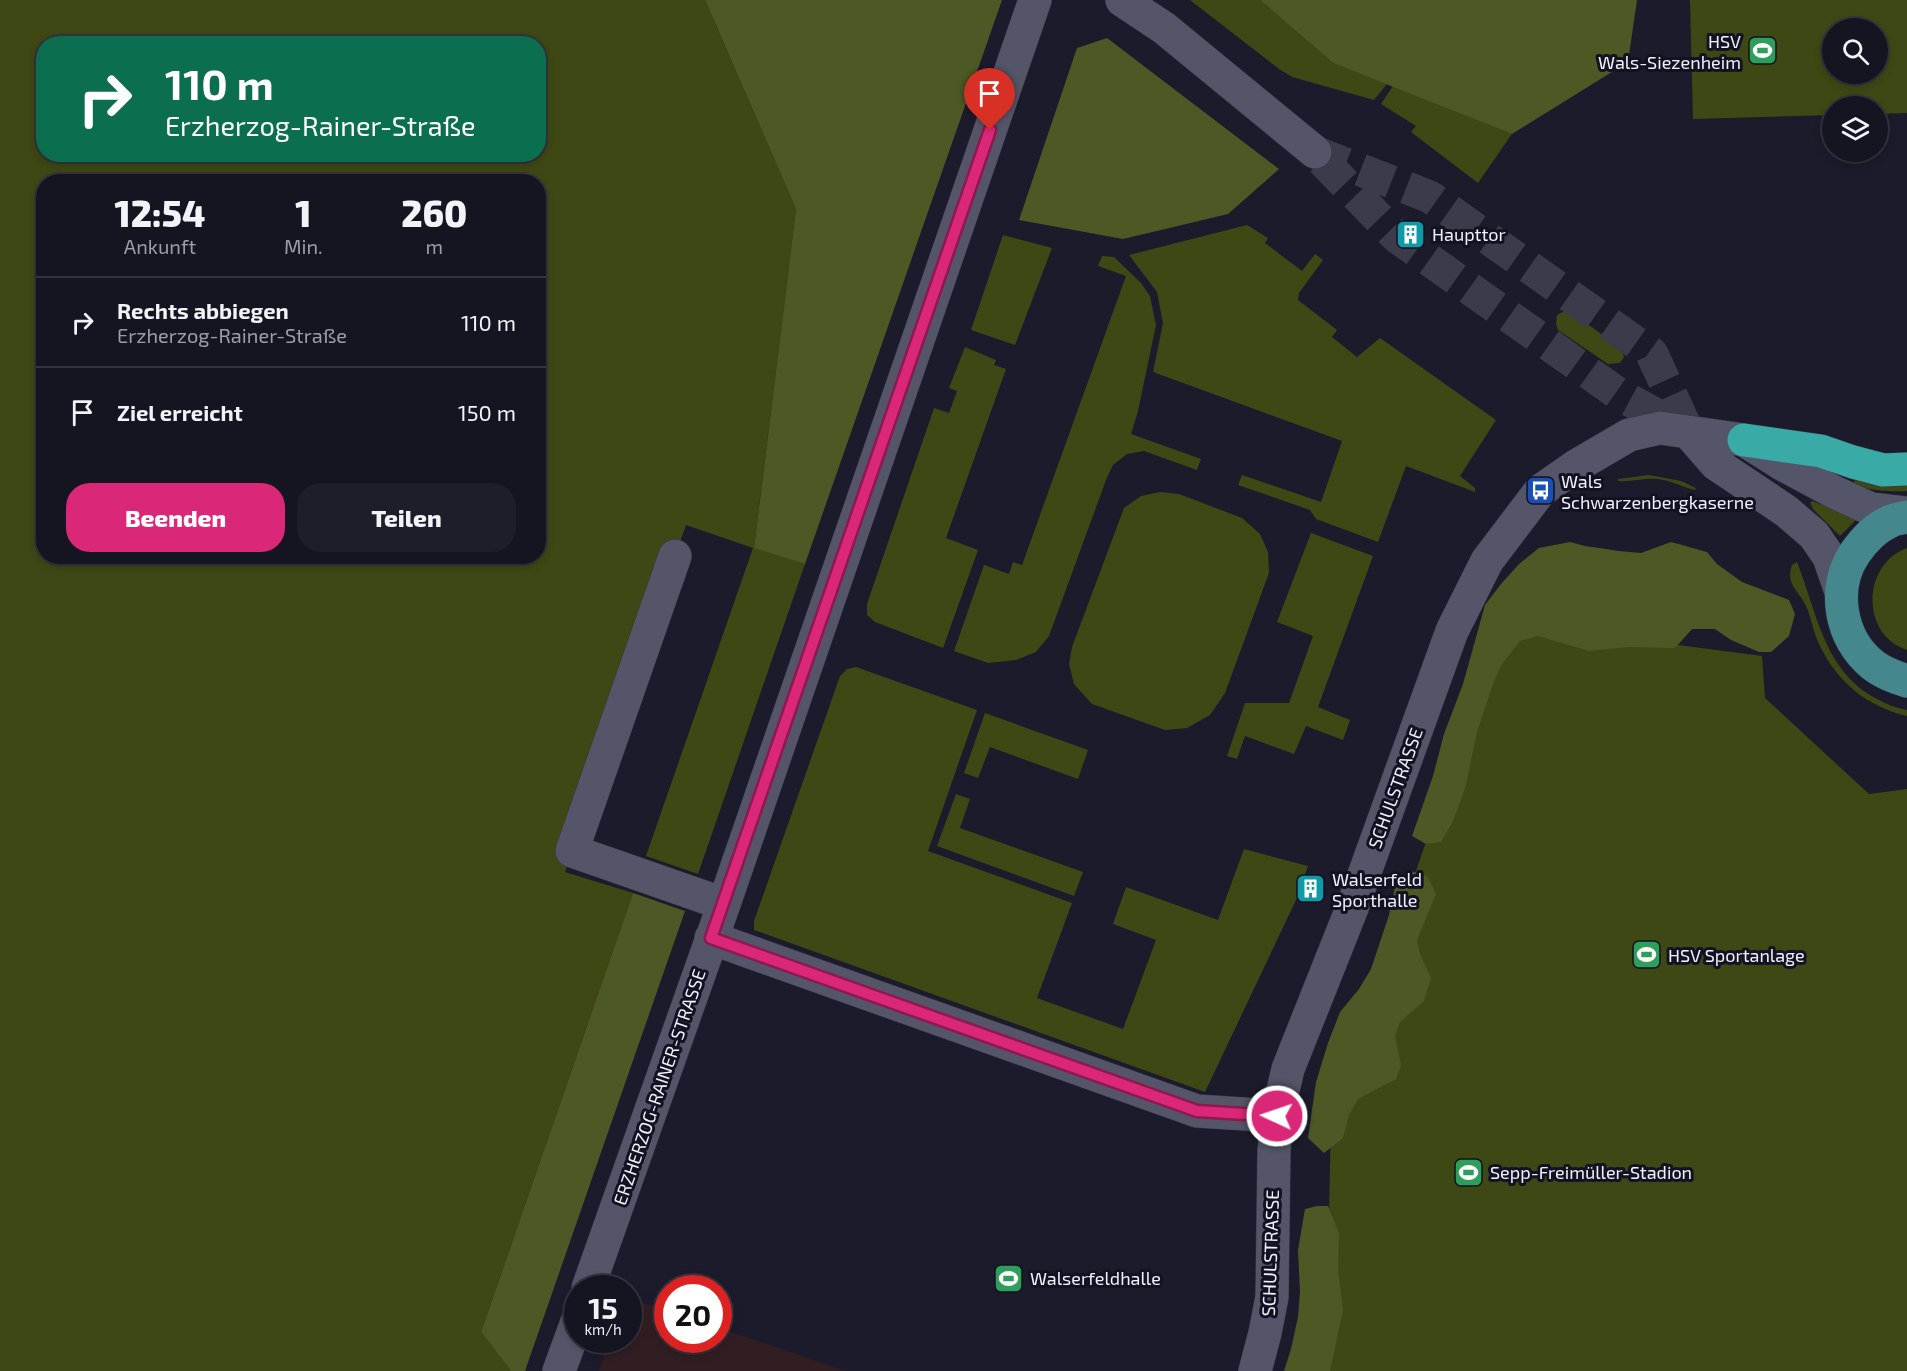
<!DOCTYPE html>
<html lang="de">
<head>
<meta charset="utf-8">
<style>
  body { margin:0; font-family:"Exo 2",sans-serif; background:#1e1d2a; color:#f1f3f6; height:100vh; display:flex; flex-direction:column; font-size:22px; white-space:nowrap }
  * { box-sizing:border-box; margin:0 }
  p { font-size:20px; color:#9d9ea5 }
  .icon { flex:none; width:33px; height:33px; fill:none; stroke:currentColor; stroke-width:2; stroke-linecap:round; stroke-linejoin:round }
  .map { position:relative; flex:1; overflow:hidden }
  .sheet { position:absolute; left:36px; top:174px; width:510px; height:390px; display:flex; flex-direction:column; background:#151421; border-radius:24px; box-shadow:0 3px 9px #0003,0 0 0 2px #34333f }
  .sheet>* { flex:none }
  .top-card { position:absolute; left:36px; top:36px; width:510px; height:126px; border-radius:24px; box-shadow:0 3px 9px #0003,0 0 0 2px #34333f; background:#0b6e4f; color:#fff; overflow:hidden }
  .buttons { position:absolute; left:1822px; top:18px; display:grid; gap:12px }
  .buttons a { display:grid; place-items:center; width:66px; height:66px; border-radius:50%; background:#151421; box-shadow:0 3px 9px #0003,0 0 0 2px #34333f; font-size:30px }
  .speed { position:absolute; left:564px; top:1275px; display:flex; gap:12px; font-size:30px; font-weight:700; text-align:center }
  .speed>* { display:grid; place-content:center; width:78px; height:78px; border-radius:50%; background:#151421; box-shadow:0 3px 9px #0003,0 0 0 2px #34333f; line-height:1 }
  .speed small { font-size:15px; font-weight:400 }
  .speed .limit { border:9px solid #d22; background:#fff; color:#111 }
  .pin { position:absolute; display:grid; place-items:center; width:51px; height:51px; color:#fff; margin:-62px -26px; border-radius:50% 50% 50% 0; rotate:-45deg; box-shadow:0 0 6px #0007 }
  .pin .icon { rotate:45deg }
  .me { position:absolute; width:66px; margin:-33px; rotate:273deg; stroke-linejoin:round; filter:drop-shadow(0 0 4px #0008) }
  .turn { display:flex; align-items:center; gap:21px; height:126px; padding:0 30px; font-size:27px }
  .turn .icon { width:78px; height:78px; stroke-width:2.5 }
  .turn b { display:block; font-size:42px; line-height:51px }
  .eta { display:flex; justify-content:space-evenly; align-items:center; height:102px; text-align:center }
  .eta b { font-size:36px; font-weight:800; line-height:42px }
  .primary-button { display:flex; gap:12px; margin-top:auto; padding:12px 30px }
  .primary-button a { flex:1; height:69px; border-radius:24px; background:#db2777; color:#fff; font-size:24px; font-weight:800; line-height:69px; text-align:center }
  .primary-button a+a { background:#1e1d2a; color:#f1f3f6 }
  ul { padding:0; list-style:none }
  li { display:flex; align-items:center; gap:18px; height:90px; padding:0 30px; border-top:2px solid #34333f }
  li div { flex:1 }
  li b { display:block; font-size:22px }
  li em { font-style:normal }
  .map>svg:first-child { display:block }
  .education { fill:#311e22 }
  .green { fill:#3d4814; fill-rule:evenodd }
  .forest { fill:#4d5925 }
  .lines { fill:none; stroke-linecap:round; stroke-linejoin:round }
  .minor-tunnel { stroke:#3c3b4b; stroke-width:33; stroke-dasharray:33 16; stroke-linecap:butt }
  .minor-casing { stroke:#363543; stroke-width:34 }
  .major-casing { stroke:#363543; stroke-width:34 }
  .highway-casing { stroke:#363543; stroke-width:34 }
  .minor { stroke:#555569; stroke-width:33 }
  .major { stroke:#44888e; stroke-width:33 }
  .highway { stroke:#39aaa6; stroke-width:33 }
  .route-casing { stroke:#8e194d; stroke-width:15 }
  .route { stroke:#db2777; stroke-width:10 }
  .labels { text-anchor:middle; dominant-baseline:central; stroke-width:6; stroke-linejoin:round; paint-order:stroke }
  .poi-label { font-size:18px; fill:#f1f1fd; stroke:#131222; text-anchor:start }
  .street-label { font-size:18px; fill:#f1f1fd; stroke:#131222 }
</style>
</head>
<body>
<div class="map">
<svg width="1907" height="1371" viewBox="0 0 1907 1371">
  <rect width="100%" height="100%" fill="#1c1b2c"/>
  <!-- education -->
  <path class="education" d="M629 1298 667 1311 668 1340H718L719 1328 846 1371H599L610 1340H628Z"/>
  <!-- green -->
  <path class="green" d="M0 0H705L796 209 754 547 805 564 698 874 646 856 753 548 686 525 565 872 633 893 481 1332 511 1371H0ZM44 44H538V154H44ZM44 182H538V556H44Z
    M1190 0H1260L1333 63 1387 84 1374 100 1292 77 1279 69Z
    M1690 0H1907V113L1878 114V106H1833V115L1693 119ZM1833 28H1878V74H1833Z
    M1393 86 1512 134 1478 183 1411 132 1416 126 1381 104Z
    M1247 225 1268 238 1265 243 1302 271 1315 254 1323 260 1299 293 1298 300 1337 330 1332 337 1357 357 1380 338 1496 420 1460 476 1475 488V492L1406 466 1378 542 1316 519 1310 510 1238 485 1242 475 1321 502 1342 441 1153 372 1163 323 1157 292 1129 255Z
    M1003 235 1052 248 1015 345 971 330Z
    M1102 256 1114 257 1141 283 1150 296 1156 325 1138 411 1131 434 1201 459 1197 470 1144 451 1127 454 1113 465 1106 480 1049 636 1036 652 1016 660 988 663 954 651 984 565 1009 574 1013 562 1022 565 1126 276 1098 266Z
    M1565 311 1571 312 1619 347 1622 351 1624 357 1620 363 1608 364 1558 330 1556 324 1557 315Z
    M965 347 996 360 994 365 1006 369 946 538 978 550 943 648 875 622 867 615V604L934 408 949 413 957 391 949 388Z
    M1649 475 1681 481 1696 488 1695 490C1682 487 1671 480 1657 479 1644 478 1631 482 1618 481V479Z
    M1855 480 1876 485 1907 484V491C1894 492 1863 491 1853 483Z
    M1160 492 1179 494 1242 518 1260 534 1268 552 1269 573 1225 693 1210 715 1187 728 1165 730 1092 704 1074 684 1069 664 1072 647 1124 508 1141 496Z
    M1812 501 1858 518 1840 536 1813 509 1810 503Z
    M1311 533 1373 556 1318 707 1350 720 1343 740 1306 726 1294 754 1245 736 1237 759 1227 756 1245 703H1289L1313 636 1277 622Z
    M1907 548V650C1860 635 1862 564 1907 548Z
    M1797 562C1817 612 1824 672 1877 699 1886 704 1896 708 1907 710V716C1868 707 1837 682 1820 646 1813 633 1812 619 1806 606 1799 591 1785 585 1792 565Z
    M1527 625 1762 656 1765 698 1869 794 1907 789V1371H1308L1327 1316 1331 1116 1488 663Z
    M856 667 977 710 928 851 1072 903 1037 998 1123 1029 1156 940 1113 924 1126 887 1218 920 1244 849 1308 866 1296 900 1205 1092 754 930V921L840 676 847 669Z
    M985 713 1088 750 1078 779 990 747 978 778 964 773Z
    M956 794 970 799 960 828 1083 872 1074 896 937 846Z"/>
  <!-- forest -->
  <path class="forest" d="M705 0H1002L805 564 754 548 796 209Z
    M1260 0H1637L1628 62 1512 134 1333 63Z
    M1107 38 1279 169 1228 214 1123 239 1019 220 1077 48Z
    M1570 542 1585 546 1619 551 1641 553 1671 542 1707 552 1717 564 1742 582 1789 600 1795 614 1789 636 1771 652H1759L1731 640 1715 629H1692L1675 648 1629 647 1589 651 1538 636 1520 641 1502 664 1494 681 1477 732 1465 789 1453 821 1441 842 1426 844 1412 836 1433 776 1444 734 1463 684 1485 605 1501 584 1519 564 1539 548Z
    M1411 871 1427 876 1436 894 1417 940 1420 954 1431 978 1424 1001 1400 1022 1395 1036 1401 1065 1396 1079 1358 1099 1349 1115 1343 1138 1324 1153 1308 1138 1316 1082 1328 1043 1340 1012 1359 989 1371 969 1389 915 1397 878Z
    M633 893 685 911 525 1371H511L481 1332Z
    M1317 1206H1328L1339 1233 1338 1270 1343 1310 1330 1371H1284L1291 1349 1298 1317 1300 1292 1298 1250 1305 1209Z"/>
  <g class="lines">
    <!-- minor-tunnel -->
    <path class="minor-tunnel" d="M1315 152 1430 197 1652 354 1688 432
      M1322 160 1397 237 1620 395 1688 432"/>
    <defs>
      <path id="minor" d="M1122 0 1164 28 1315 152
        M1688 432 1716 464 1786 511 1814 535 1829 557 1841 592
        M675 556 572 851 724 904
        M711 938 1197 1111 1277 1116
        M588 1288 724 904 1035 0
        M559 1371 578 1319
        M1255 1371 1265 1333 1272 1297 1274 1151 1277 1116 1288 1069 1352 908 1452 631 1487 561 1540 491 1576 466 1629 435 1660 428 1744 440 1782 464 1834 492 1871 509 1907 513"/>
      <path id="major" d="M1907 517C1901 518 1894 519 1889 522 1875 528 1864 540 1855 553 1831 588 1840 639 1873 665 1883 673 1895 677 1907 681"/>
      <path id="highway" d="M1744 440 1821 451 1853 462 1883 470 1907 469"/>
    </defs>
    <!-- minor casing -->
    <use href="#minor" class="minor-casing"/>
    <!-- major casing -->
    <use href="#major" class="major-casing"/>
    <!-- highway casing -->
    <use href="#highway" class="highway-casing"/>
    <!-- minor -->
    <use href="#minor" class="minor"/>
    <!-- major -->
    <use href="#major" class="major"/>
    <!-- highway -->
    <use href="#highway" class="highway"/>
  </g>
  <g class="lines">
    <defs>
      <path id="route" d="M990 130 711 938 1197 1111 1277 1116"/>
    </defs>
    <!-- route casing -->
    <use href="#route" class="route-casing"/>
    <!-- route -->
    <use href="#route" class="route"/>
  </g>
  <!-- icons -->
  <defs>
    <symbol id="stadium-square" viewBox="-11 -11 22 22"><rect x="-9" y="-9" width="18" height="18" rx="4" fill="#2e9e5b" stroke="#131222"/><path d="M0-5a6.5 5 0 1 0 0 10a6.5 5 0 1 0 0-10ZM-3.5-1.8h7v3.6h-7Z" fill="#fff"/></symbol>
    <symbol id="building-square" viewBox="-11 -11 22 22"><rect x="-9" y="-9" width="18" height="18" rx="4" fill="#0f9aa8" stroke="#131222"/><path d="M-4-6H4V6H1V3H-1V6H-4ZM-2.5-4.3h1.7v1.8h-1.7ZM.8-4.3h1.7v1.8H.8ZM-2.5-1h1.7V.8h-1.7ZM.8-1h1.7V.8H.8Z" fill="#fff"/></symbol>
    <symbol id="bus-square" viewBox="-11 -11 22 22"><rect x="-9" y="-9" width="18" height="18" rx="4" fill="#1a4fb4" stroke="#131222"/><path d="M-5-6H5V4H4V6H2V4H-2V6H-4V4H-5ZM-3.5-4V0h7V-4ZM-3.5 1.2v1.5H-2V1.2ZM2 1.2v1.5H3.5V1.2Z" fill="#fff"/></symbol>
  </defs>
  <g fill-rule="evenodd">
    <use href="#stadium-square" x="1746" y="34" width="33" height="33"/>
    <use href="#building-square" x="1394" y="218" width="33" height="33"/>
    <use href="#bus-square" x="1524" y="474" width="33" height="33"/>
    <use href="#building-square" x="1294" y="872" width="33" height="33"/>
    <use href="#stadium-square" x="1630" y="938" width="33" height="33"/>
    <use href="#stadium-square" x="1452" y="1156" width="33" height="33"/>
    <use href="#stadium-square" x="992" y="1262" width="33" height="33"/>
  </g>
  <g class="labels">
    <!-- poi labels -->
    <g class="poi-label">
      <text x="1741" y="41" text-anchor="end">HSV<tspan x="1741" dy="21">Wals-Siezenheim</tspan></text>
      <text x="1432" y="234">Haupttor</text>
      <text x="1561" y="481">Wals<tspan x="1561" dy="21">Schwarzenbergkaserne</tspan></text>
      <text x="1332" y="879">Walserfeld<tspan x="1332" dy="21">Sporthalle</tspan></text>
      <text x="1668" y="955">HSV Sportanlage</text>
      <text x="1490" y="1172">Sepp-Freimüller-Stadion</text>
      <text x="1030" y="1278">Walserfeldhalle</text>
    </g>
    <!-- street labels -->
    <g class="street-label">
      <text transform="translate(1395 788) rotate(-70)">SCHULSTRASSE</text>
      <text transform="translate(659 1087) rotate(-71)">ERZHERZOG-RAINER-STRASSE</text>
      <text transform="translate(1270 1253) rotate(-88)">SCHULSTRASSE</text>
    </g>
  </g>
</svg>
<div class="buttons">
<a><svg class="icon" aria-label="search" viewBox="0 0 24 24"><circle cx="10" cy="10" r="6"/><path d="M15 15l6 6"/></svg></a>
<a><svg class="icon" aria-label="layers" viewBox="0 0 24 24"><path d="M12 4l9 5-9 5-9-5zM3 14l9 5 9-5"/></svg></a>
</div>
<div class="speed"><div>15<small>km/h</small></div><div class="limit">20</div></div>
<div class="pin" style="left:990px;top:130px;background:#d93025"><svg class="icon" aria-label="arrive" viewBox="0 0 24 24"><path d="M6 21V4h12l-3 4 3 4H6"/></svg></div>
<svg class="me" style="left:1277px;top:1116px" viewBox="-20 -20 40 40"><circle r="17" fill="#db2777" stroke="#fff" stroke-width="3"/><path d="M0-11L8 9 0 5-8 9z" fill="#fff"/></svg>
<div class="top-card">
<div class="turn"><svg class="icon" aria-label="right" viewBox="0 0 24 24"><path d="M7 20v-9h11M14 6l5 5-5 5"/></svg><div><b>110 m</b>Erzherzog-Rainer-Straße</div></div>
</div>
<section class="sheet">
<div class="eta">
<div><b>12:54</b><p>Ankunft</p></div>
<div><b>1</b><p>Min.</p></div>
<div><b>260</b><p>m</p></div>
</div>
<ul>
<li><svg class="icon" aria-label="right" viewBox="0 0 24 24"><path d="M7 20v-9h11M14 6l5 5-5 5"/></svg><div><b>Rechts abbiegen</b><p>Erzherzog-Rainer-Straße</p></div><em>110 m</em></li>
<li><svg class="icon" aria-label="arrive" viewBox="0 0 24 24"><path d="M6 21V4h12l-3 4 3 4H6"/></svg><div><b>Ziel erreicht</b></div><em>150 m</em></li>
</ul>
<div class="primary-button"><a>Beenden</a><a>Teilen</a></div>
</section>
</div>
</body>
</html>
